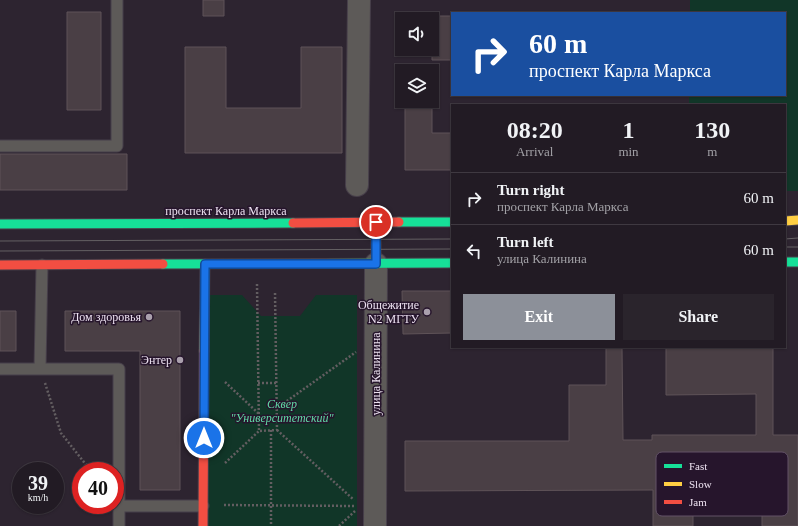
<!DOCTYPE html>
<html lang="en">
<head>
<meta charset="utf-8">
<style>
  body { margin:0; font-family:Georgia,serif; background:#2a242c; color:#f1f3f6; height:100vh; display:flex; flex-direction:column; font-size:15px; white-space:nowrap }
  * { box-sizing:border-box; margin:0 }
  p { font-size:13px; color:#a2a1a6 }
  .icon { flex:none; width:22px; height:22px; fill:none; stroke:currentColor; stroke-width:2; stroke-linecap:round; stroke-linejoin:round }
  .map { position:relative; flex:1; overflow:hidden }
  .sheet { position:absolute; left:451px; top:104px; width:335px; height:244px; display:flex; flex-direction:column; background:#221b24; border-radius:0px; box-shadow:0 1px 3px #0004,0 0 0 1px #3f3941 }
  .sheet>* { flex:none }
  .top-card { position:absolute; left:451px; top:12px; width:335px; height:84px; border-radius:0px; box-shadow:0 1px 3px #0004,0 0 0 1px #3f3941; background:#1a4fa0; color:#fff; overflow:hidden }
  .tools { position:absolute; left:395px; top:12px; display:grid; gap:8px }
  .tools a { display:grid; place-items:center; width:44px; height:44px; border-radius:0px; background:#221b24; box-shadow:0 1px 3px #0004,0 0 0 1px #3f3941; font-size:20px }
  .speed { position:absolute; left:12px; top:462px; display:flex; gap:8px; font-size:20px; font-weight:700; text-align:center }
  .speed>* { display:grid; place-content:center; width:52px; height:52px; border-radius:50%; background:#221b24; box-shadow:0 1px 3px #0004,0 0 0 1px #3f3941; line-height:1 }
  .speed small { font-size:10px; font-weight:400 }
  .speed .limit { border:6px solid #d22; background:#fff; color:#111 }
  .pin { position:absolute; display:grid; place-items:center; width:34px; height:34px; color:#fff; margin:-17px; border:2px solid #fff; border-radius:50%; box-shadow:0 1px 4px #0007 }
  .me { position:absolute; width:44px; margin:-22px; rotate:0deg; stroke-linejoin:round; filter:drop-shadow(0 0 3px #0008) }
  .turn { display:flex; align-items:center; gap:14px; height:84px; padding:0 12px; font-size:18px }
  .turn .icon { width:52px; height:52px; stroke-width:2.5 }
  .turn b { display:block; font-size:28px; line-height:34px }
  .eta { display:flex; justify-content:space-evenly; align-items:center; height:68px; text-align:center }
  .eta b { font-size:24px; font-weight:800; line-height:28px }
  .action { display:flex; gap:8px; margin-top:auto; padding:8px 12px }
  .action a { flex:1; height:46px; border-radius:0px; background:#8c9099; color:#fff; font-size:16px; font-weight:800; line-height:46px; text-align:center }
  .action a+a { background:#2a242c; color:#f1f3f6 }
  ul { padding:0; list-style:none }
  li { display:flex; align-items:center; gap:12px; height:52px; padding:0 12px; border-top:1px solid #3f3941 }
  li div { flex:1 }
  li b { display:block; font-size:15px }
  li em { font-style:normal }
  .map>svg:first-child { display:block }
  .green { fill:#113628 }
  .building { fill:#4a3f45; stroke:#5f5358 }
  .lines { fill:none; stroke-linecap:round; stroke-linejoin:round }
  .lane-casing { stroke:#473f4a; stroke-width:13 }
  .street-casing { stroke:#473f4a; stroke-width:24 }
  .fast-casing { stroke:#473f4a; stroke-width:11 }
  .slow-casing { stroke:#473f4a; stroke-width:11 }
  .jam-casing { stroke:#473f4a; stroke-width:11 }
  .path { stroke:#635e61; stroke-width:2.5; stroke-dasharray:2 2; stroke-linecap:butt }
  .lane { stroke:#5d5a58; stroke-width:11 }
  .street { stroke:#5d5a58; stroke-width:22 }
  .fast { stroke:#16e098; stroke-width:9 }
  .slow { stroke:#ffcf43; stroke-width:9 }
  .jam { stroke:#f24e42; stroke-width:9 }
  .tram { stroke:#646063; stroke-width:1 }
  .route-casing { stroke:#114b97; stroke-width:10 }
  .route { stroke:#1a73e8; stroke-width:7 }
  .poi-dot { fill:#aaa0ad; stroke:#26152c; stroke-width:1.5 }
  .labels { text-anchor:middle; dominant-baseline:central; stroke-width:3; stroke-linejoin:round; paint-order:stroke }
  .street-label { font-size:12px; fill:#ede2f1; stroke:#26152c }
  .poi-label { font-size:12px; fill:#ede2f1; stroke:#26152c; text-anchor:end }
  .park-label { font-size:12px; font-style:italic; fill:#60d9a5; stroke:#26152c }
  .key { fill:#26152c; stroke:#625267; stroke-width:1 }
  .key-label { font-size:11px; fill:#ede2f1 }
</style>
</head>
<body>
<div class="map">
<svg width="798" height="526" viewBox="0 0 798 526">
  <rect width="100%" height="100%" fill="#2d2430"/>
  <!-- green -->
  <path class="green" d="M690 0H798V191H785V105H689V95H785V13H690Z
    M207 295H242L261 316H300L316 295H357V526H207Z"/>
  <!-- building -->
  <path class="building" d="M203 0H224V16H203Z
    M67 12H101V110H67Z
    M432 16H452V60H432Z
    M185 47H226V108H301V47H342V153H185Z
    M405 101H432V133H452V170H405Z
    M0 154H127V190H0Z
    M402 291H452V333L403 334Z
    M0 311H16V351H0Z
    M65 311H180V490H140V351H65Z
    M606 347H622L623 440H652V435H756V394L666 395V347H773V435H798V526H762V454H693V526H653V490L405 491V441H569V385H606Z"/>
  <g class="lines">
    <defs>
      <path id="lane" d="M0 146H117V0
        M0 369H119V526
        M40 369 42 265
        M119 506H203"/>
      <path id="street" d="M357 185 359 0
        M375 526 376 264"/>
      <path id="fast" d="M376 222V264
        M399 222H452
        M0 224 293 223
        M785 262H798
        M163 264 452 263"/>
      <path id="slow" d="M785 221 798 220
        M204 351 205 264"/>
      <path id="jam" d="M293 223 399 222
        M0 265 163 264
        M203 526 204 351"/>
    </defs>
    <!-- lane casing -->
    <use href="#lane" class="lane-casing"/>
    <!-- street casing -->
    <use href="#street" class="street-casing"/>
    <!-- fast casing -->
    <use href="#fast" class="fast-casing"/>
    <!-- slow casing -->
    <use href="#slow" class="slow-casing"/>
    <!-- jam casing -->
    <use href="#jam" class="jam-casing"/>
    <!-- path -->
    <path class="path" d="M257 284 259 431 277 430 275 292
      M225 382 258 413
      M45 383 61 433 91 471
      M258 383H276
      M277 408 356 352
      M271 430V526
      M277 430 354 500
      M225 463 259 431
      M224 505 355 506
      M339 526 355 511"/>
    <!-- lane -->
    <use href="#lane" class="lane"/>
    <!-- street -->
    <use href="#street" class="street"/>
    <!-- fast -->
    <use href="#fast" class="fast"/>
    <!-- slow -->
    <use href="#slow" class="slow"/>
    <!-- jam -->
    <use href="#jam" class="jam"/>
    <!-- tram -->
    <path class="tram" d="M785 239 798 238
      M0 241 452 239
      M785 247H798
      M0 251 452 249"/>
  </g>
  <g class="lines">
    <defs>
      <path id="route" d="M204 438 205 264H376V222"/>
    </defs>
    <!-- route casing -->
    <use href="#route" class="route-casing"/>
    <!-- route -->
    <use href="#route" class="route"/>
  </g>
  <!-- markers -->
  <g class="poi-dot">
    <circle cx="427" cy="312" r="4"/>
    <circle cx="149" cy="317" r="4"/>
    <circle cx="180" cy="360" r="4"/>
  </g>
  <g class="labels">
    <!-- street labels -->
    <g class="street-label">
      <text x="226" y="211">проспект Карла Маркса</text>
      <text transform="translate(376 374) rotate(-90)">улица Калинина</text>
    </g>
    <!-- poi labels -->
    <g class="poi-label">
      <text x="419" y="305">Общежитие<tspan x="419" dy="14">N2 МГТУ</tspan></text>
      <text x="141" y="317">Дом здоровья</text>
      <text x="172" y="360">Энтер</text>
    </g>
    <!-- park labels -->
    <g class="park-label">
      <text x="282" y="404">Сквер<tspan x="282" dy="14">"Университетский"</tspan></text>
    </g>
  </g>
  <!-- legend -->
  <rect x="656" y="452" width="132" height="64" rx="6" class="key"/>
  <rect x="664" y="464" width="18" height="4" fill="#16e098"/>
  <rect x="664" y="482" width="18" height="4" fill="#ffcf43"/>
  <rect x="664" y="500" width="18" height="4" fill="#f24e42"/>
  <g class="key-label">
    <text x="689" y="470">Fast</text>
    <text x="689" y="488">Slow</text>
    <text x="689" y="506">Jam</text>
  </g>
</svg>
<div class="tools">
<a><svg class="icon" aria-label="sound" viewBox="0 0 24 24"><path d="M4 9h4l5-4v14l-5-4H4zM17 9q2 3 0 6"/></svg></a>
<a><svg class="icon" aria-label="layers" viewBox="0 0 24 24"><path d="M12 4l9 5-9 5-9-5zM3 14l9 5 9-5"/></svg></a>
</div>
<div class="speed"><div>39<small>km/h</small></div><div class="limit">40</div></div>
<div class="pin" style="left:376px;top:222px;background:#d93025"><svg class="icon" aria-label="arrive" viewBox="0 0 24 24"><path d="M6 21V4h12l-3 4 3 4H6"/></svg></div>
<svg class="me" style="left:204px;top:438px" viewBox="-20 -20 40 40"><circle r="17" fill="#1a73e8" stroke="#fff" stroke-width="3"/><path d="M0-11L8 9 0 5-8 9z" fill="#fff"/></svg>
<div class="top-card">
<div class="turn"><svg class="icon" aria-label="right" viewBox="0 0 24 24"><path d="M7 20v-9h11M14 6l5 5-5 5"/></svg><div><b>60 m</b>проспект Карла Маркса</div></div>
</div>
<section class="sheet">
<div class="eta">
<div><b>08:20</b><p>Arrival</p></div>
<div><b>1</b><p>min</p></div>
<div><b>130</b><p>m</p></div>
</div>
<ul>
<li><svg class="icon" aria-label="right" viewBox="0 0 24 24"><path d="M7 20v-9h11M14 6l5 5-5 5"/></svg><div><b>Turn right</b><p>проспект Карла Маркса</p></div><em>60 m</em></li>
<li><svg class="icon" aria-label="left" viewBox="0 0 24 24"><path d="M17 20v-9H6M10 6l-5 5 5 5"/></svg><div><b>Turn left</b><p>улица Калинина</p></div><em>60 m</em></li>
</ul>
<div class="action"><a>Exit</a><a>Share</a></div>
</section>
</div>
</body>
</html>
